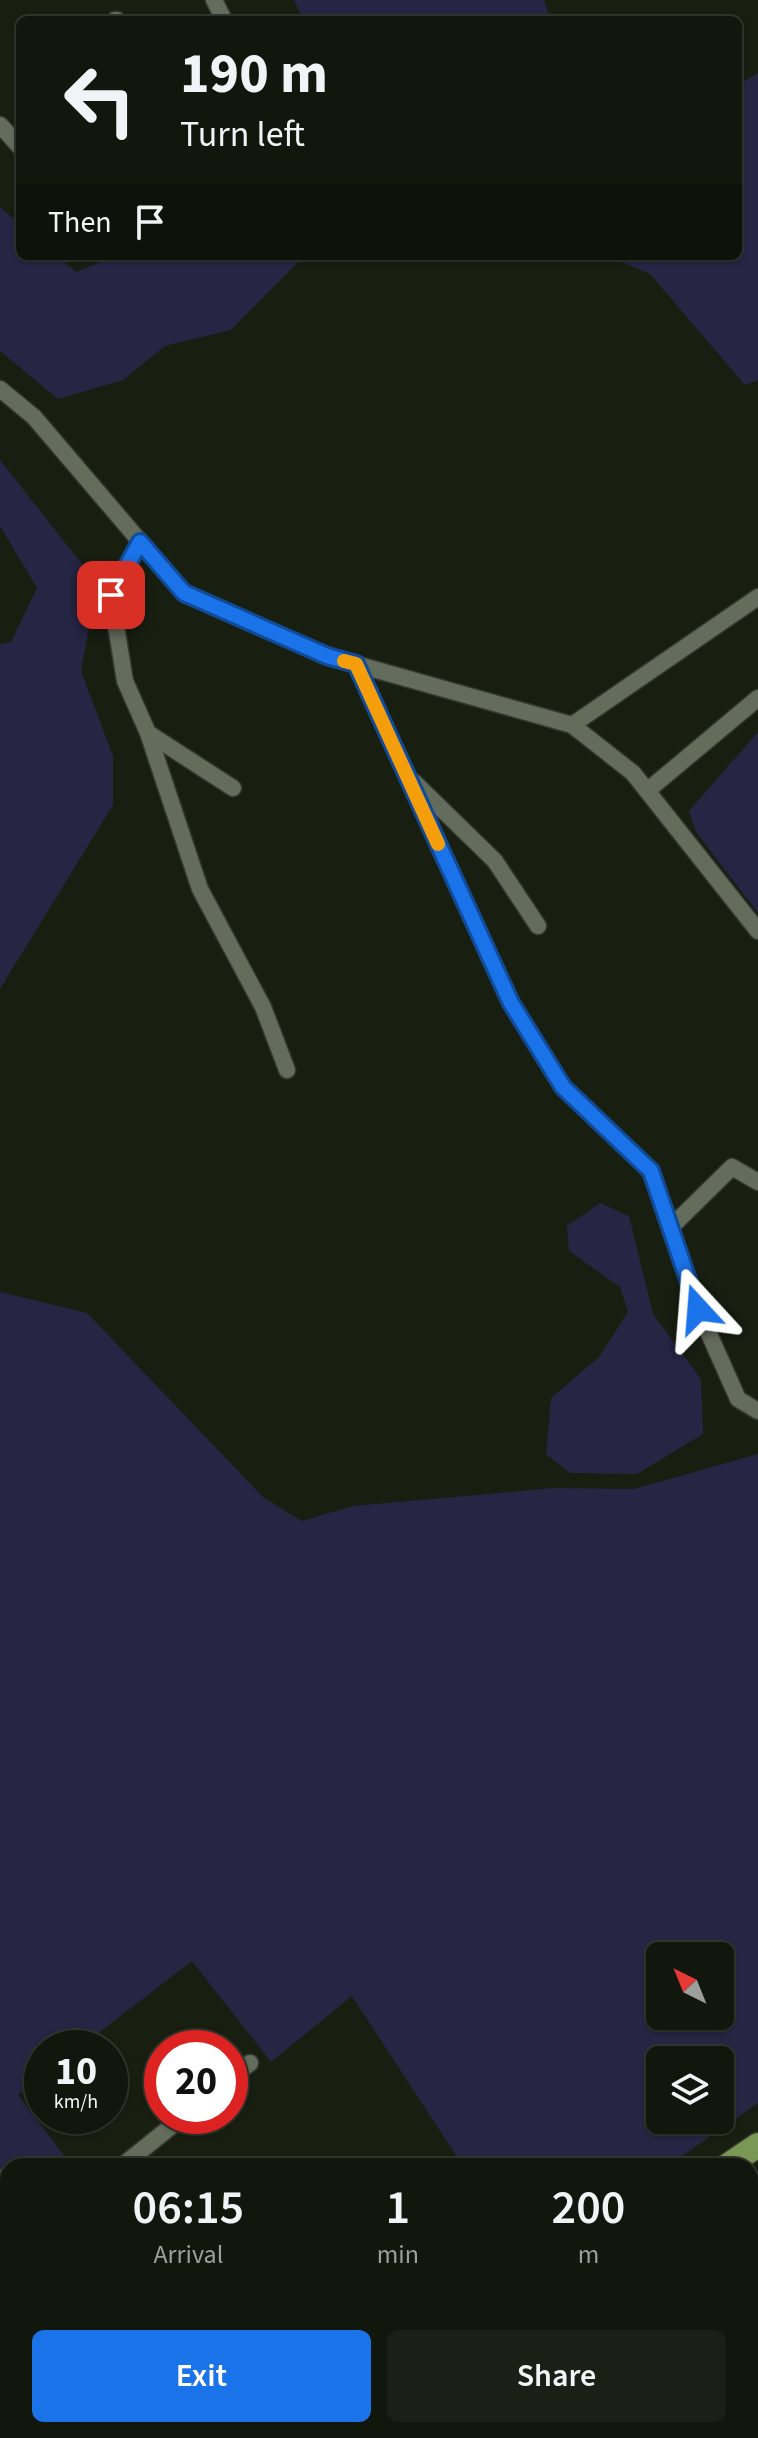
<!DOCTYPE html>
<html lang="en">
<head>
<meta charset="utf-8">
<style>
  body { margin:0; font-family:"Source Sans 3",sans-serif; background:#1b2016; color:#f1f3f6; height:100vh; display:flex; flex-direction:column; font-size:30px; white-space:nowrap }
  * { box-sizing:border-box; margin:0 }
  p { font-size:26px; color:#9c9f9d }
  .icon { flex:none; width:44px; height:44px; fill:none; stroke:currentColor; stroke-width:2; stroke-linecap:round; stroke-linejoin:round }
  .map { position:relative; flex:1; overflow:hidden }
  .panel { position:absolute; left:0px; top:2158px; width:758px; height:280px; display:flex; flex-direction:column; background:#12170d; border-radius:24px 24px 0 0; box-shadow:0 2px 6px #0004,0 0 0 2px #31362e }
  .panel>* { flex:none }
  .banner { position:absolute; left:16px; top:16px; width:726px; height:244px; border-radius:12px; box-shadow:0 2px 6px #0004,0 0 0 2px #31362e; background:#12170d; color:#f1f3f6; overflow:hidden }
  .needle { width:52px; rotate:317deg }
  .controls { position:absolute; left:646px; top:1942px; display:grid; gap:16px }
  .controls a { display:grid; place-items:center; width:88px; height:88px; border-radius:12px; background:#12170d; box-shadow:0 2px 6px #0004,0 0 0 2px #31362e; font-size:40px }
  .speed { position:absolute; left:24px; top:2030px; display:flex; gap:16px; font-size:40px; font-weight:700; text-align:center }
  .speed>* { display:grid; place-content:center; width:104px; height:104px; border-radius:50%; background:#12170d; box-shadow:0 2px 6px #0004,0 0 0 2px #31362e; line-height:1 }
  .speed small { font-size:20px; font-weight:400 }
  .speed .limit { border:12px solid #d22; background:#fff; color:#111 }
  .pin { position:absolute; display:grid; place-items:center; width:68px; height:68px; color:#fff; margin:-34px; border-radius:16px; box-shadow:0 4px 12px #0006 }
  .me { position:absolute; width:88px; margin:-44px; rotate:341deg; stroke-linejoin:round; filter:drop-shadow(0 0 6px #0008) }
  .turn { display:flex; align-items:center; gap:28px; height:168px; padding:0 32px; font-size:36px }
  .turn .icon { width:104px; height:104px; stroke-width:2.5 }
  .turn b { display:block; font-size:56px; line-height:68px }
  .then { display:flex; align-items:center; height:76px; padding:0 32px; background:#0003; gap:16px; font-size:30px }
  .eta { display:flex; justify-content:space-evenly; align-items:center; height:136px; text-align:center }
  .eta b { font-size:48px; font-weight:600; line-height:56px }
  .primary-button { display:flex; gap:16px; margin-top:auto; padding:16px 32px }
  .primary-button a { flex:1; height:92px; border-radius:12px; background:#1a73e8; color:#fff; font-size:32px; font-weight:600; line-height:92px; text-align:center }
  .primary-button a+a { background:#1b2016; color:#f1f3f6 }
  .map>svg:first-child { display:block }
  .green { fill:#262543; fill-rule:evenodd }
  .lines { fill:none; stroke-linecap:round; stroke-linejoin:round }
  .service-casing { stroke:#333830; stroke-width:19 }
  .primary-casing { stroke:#333830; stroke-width:27 }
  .path { stroke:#666d60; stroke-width:5; stroke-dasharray:4 4; stroke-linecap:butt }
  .service { stroke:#646d5c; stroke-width:16 }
  .primary { stroke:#799855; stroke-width:24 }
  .route-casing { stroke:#114b97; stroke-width:20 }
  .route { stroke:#1a73e8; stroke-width:14 }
  .slow { stroke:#f59e0b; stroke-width:14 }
</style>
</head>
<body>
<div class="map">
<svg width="758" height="2438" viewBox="0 0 758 2438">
  <rect width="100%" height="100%" fill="#181f11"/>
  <!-- green -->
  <path class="green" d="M294 0H544L551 20H303Z
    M758 73V380L745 385 650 274 608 256H738V85Z
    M0 207 20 224V256H57L76 272 116 256H304L231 330 165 346 123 380 58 399 0 351Z
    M0 460 97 583 81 671 113 756V805L0 989V644L11 642 37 588 0 526Z
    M758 732V913L696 832 689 811Z
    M600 1203 629 1216 653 1314 701 1379 703 1434 637 1474 570 1473 546 1454 551 1398 599 1357 628 1312 620 1287 569 1251 567 1226Z
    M0 1292 87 1313 264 1498 302 1521 353 1506 554 1488 634 1489 758 1454V2103L668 2166H463L352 1996 271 2062 192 1961 79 2048H42V2076L18 2095 72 2166H8V2430H15L0 2436ZM660 1956H720V2016H660ZM660 2060H720V2120H660Z
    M48 2430H164L170 2438H53Z"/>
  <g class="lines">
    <defs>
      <path id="service" d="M214 0 224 20
        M115 20H117
        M0 125 20 147
        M0 389 34 417 184 593 327 656 572 725 633 773 758 931
        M140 542 111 595 125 681 148 733 200 889 263 1007 287 1070
        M356 664 511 1003 563 1087 651 1171 698 1309 738 1399 758 1411
        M572 725 758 597
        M148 733 233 788
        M414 782 495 861 538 926
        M647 791 758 698
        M670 1228 732 1167 758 1182
        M230 2079 250 2063
        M122 2166 184 2116
        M0 2178 8 2185
        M193 2430 198 2438"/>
      <path id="primary" d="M727 2166 758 2145
        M311 2438 323 2430"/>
    </defs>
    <!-- service casing -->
    <use href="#service" class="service-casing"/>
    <!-- primary casing -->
    <use href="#primary" class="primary-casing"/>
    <!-- path -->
    <path class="path" d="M0 2266 8 2259"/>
    <!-- service -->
    <use href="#service" class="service"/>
    <!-- primary -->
    <use href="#primary" class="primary"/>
  </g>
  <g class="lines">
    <defs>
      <path id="route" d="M111 595 140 542 184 593 327 656 356 664 511 1003 563 1087 651 1171 698 1309"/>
    </defs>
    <!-- route casing -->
    <use href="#route" class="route-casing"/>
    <!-- route -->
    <use href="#route" class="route"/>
    <!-- slow -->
    <path class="slow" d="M344 661 356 664 438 844"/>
  </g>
</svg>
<div class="controls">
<a><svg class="needle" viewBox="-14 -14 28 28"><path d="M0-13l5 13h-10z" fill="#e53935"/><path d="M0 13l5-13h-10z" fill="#9c9f9d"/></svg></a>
<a><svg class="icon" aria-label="layers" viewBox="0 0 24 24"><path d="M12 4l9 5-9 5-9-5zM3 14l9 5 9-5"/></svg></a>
</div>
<div class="speed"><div>10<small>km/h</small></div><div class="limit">20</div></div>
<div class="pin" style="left:111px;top:595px;background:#d93025"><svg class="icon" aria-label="arrive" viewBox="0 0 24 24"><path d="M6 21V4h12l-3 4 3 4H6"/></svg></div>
<svg class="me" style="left:698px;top:1309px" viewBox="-20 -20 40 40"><path d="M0-17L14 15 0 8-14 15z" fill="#1a73e8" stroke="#fff" stroke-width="4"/></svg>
<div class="banner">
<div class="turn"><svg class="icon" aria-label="left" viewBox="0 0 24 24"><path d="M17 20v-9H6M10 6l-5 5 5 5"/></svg><div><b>190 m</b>Turn left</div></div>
<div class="then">Then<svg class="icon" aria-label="arrive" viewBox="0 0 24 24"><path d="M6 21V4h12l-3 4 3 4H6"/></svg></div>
</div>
<section class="panel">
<div class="eta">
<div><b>06:15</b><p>Arrival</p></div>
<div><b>1</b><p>min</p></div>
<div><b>200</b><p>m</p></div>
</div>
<div class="primary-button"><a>Exit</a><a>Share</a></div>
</section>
</div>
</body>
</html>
